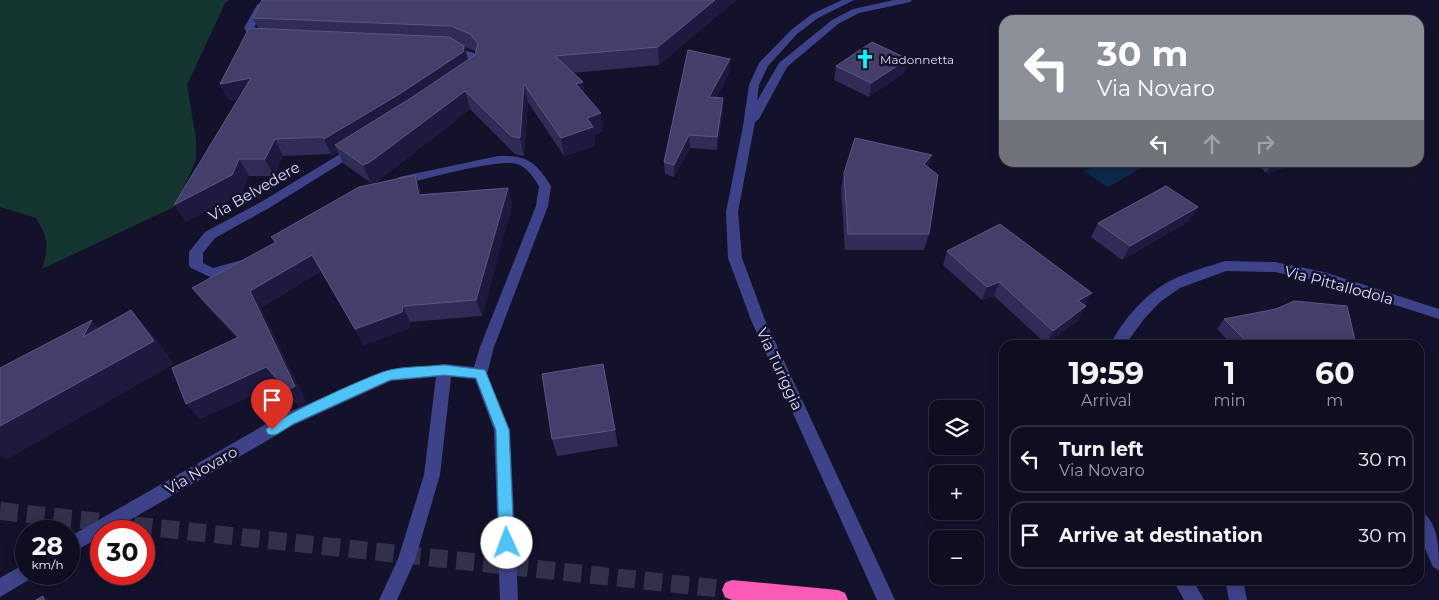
<!DOCTYPE html>
<html lang="en">
<head>
<meta charset="utf-8">
<style>
  body { margin:0; font-family:Montserrat,sans-serif; background:#181729; color:#f1f3f6; height:100vh; display:flex; flex-direction:column; font-size:19px; white-space:nowrap }
  * { box-sizing:border-box; margin:0 }
  p { font-size:16px; color:#9b9ca5 }
  .icon { flex:none; width:28px; height:28px; fill:none; stroke:currentColor; stroke-width:2; stroke-linecap:round; stroke-linejoin:round }
  .map { position:relative; flex:1; overflow:hidden }
  .drawer { position:absolute; left:999px; top:340px; width:425px; height:245px; display:flex; flex-direction:column; background:#0f0e20; border-radius:15px; box-shadow:0 2px 12px #0003,0 0 0 1px #2f2e3e }
  .drawer>* { flex:none }
  .hud { position:absolute; left:999px; top:15px; width:425px; height:152px; border-radius:15px; box-shadow:0 2px 12px #0003,0 0 0 1px #2f2e3e; background:#8c9099; color:#fff; overflow:hidden }
  .tools { position:absolute; left:929px; top:400px; display:grid; gap:10px }
  .tools a { display:grid; place-items:center; width:55px; height:55px; border-radius:10px; background:#0f0e20; box-shadow:0 2px 12px #0003,0 0 0 1px #2f2e3e; font-size:25px }
  .speed { position:absolute; left:15px; top:520px; display:flex; gap:10px; font-size:25px; font-weight:700; text-align:center }
  .speed>* { display:grid; place-content:center; width:65px; height:65px; border-radius:50%; background:#0f0e20; box-shadow:0 2px 12px #0003,0 0 0 1px #2f2e3e; line-height:1 }
  .speed small { font-size:12px; font-weight:400 }
  .speed .limit { border:8px solid #d22; background:#fff; color:#111 }
  .pin { position:absolute; display:grid; place-items:center; width:42px; height:42px; color:#fff; margin:-51px -21px; border-radius:50% 50% 50% 0; rotate:-45deg; box-shadow:0 0 5px #0007 }
  .pin .icon { rotate:45deg }
  .me { position:absolute; width:55px; margin:-28px; rotate:358deg; stroke-linejoin:round; filter:drop-shadow(0 0 4px #0008) }
  .turn { display:flex; align-items:center; gap:18px; height:105px; padding:0 15px; font-size:22px }
  .turn .icon { width:65px; height:65px; stroke-width:2.5 }
  .turn b { display:block; font-size:35px; line-height:42px }
  .lanes { display:flex; align-items:center; height:48px; padding:0 15px; background:#0003; justify-content:center; gap:25px; direction:ltr }
  .lanes .off { opacity:.35 }
  .eta { display:flex; justify-content:space-evenly; align-items:center; height:85px; text-align:center }
  .eta b { font-size:30px; font-weight:700; line-height:35px }
  ul { padding:0; list-style:none }
  li { display:flex; align-items:center; gap:15px; height:68px; margin:0 10px 8px; padding:0 5px; border:2px solid #2f2e3e; border-radius:15px }
  li div { flex:1 }
  li b { display:block; font-size:19px }
  li em { font-style:normal }
  .map>svg:first-child { display:block }
  .green { fill:#153531 }
  .water { fill:#0d2849 }
  .lines { fill:none; stroke-linecap:round; stroke-linejoin:round }
  .motorway-tunnel { stroke:#32304b; stroke-width:18; stroke-dasharray:18 9; stroke-linecap:butt }
  .minor { fill:#3e4289; fill-rule:evenodd }
  .motorway { fill:#fb5bb5; fill-rule:evenodd }
  .wall { fill:#312b58; fill-rule:evenodd }
  .shaded-wall { fill:#1e193f }
  .building { fill:#443e6a; stroke:#5c5781 }
  .route { fill:#4fc3f7; stroke:#337fa1 }
  .labels { text-anchor:middle; dominant-baseline:central; stroke-width:5; stroke-linejoin:round; paint-order:stroke }
  .far-poi-label { font-size:12px; fill:#deddfe; stroke:#14122b; text-anchor:start }
  .street-label { font-size:15px; fill:#deddfe; stroke:#14122b }
</style>
</head>
<body>
<div class="map">
<svg width="1439" height="600" viewBox="0 0 1439 600">
  <rect width="100%" height="100%" fill="#14122b"/>
  <!-- green -->
  <path class="green" d="M0 0H230L225 3 187 85 196 139V160L176 206 42 269C49 245 49 240 36 218L0 207Z"/>
  <!-- water -->
  <path class="water" d="M1099 163H1133L1142 168 1108 187 1083 171Z"/>
  <g class="lines">
    <!-- motorway-tunnel -->
    <path class="motorway-tunnel" d="M0 511 732 590"/>
    <!-- minor -->
    <path class="minor" d="M264 0H275L264 9 254 28 259 37 266 40 264 42H253L244 28 257 5Z
      M842 0H854L818 18 797 34 768 66 759 85 757 101 779 63 832 20 853 9 894 0H912L910 2 859 13 838 24 787 67 759 119 755 122 738 212 742 258 765 320 895 600H877L751 320 728 258 726 212 743 126 749 85 759 63 791 30 812 14Z
      M449 46 474 53 481 62 476 75 472 76 467 73 471 62 466 57 445 51 444 49Z
      M355 145 359 146 361 149 359 152 269 208 215 238 203 253V263L213 268 242 260 247 262 249 265 247 268 212 278 191 268 189 265V252L205 232 261 202Z
      M498 156C527 155 536 162 551 186L548 206 494 347 487 374 510 430 518 600H500L494 430 475 379 451 377 440 475 415 560 397 600H379L398 559 424 475 436 377 391 381 294 425 111 531H101V537L69 554V537L282 415 384 371 444 364 474 367 480 347 536 206 539 186C534 178 527 167 517 164 498 158 423 180 399 185L393 181 399 177Z
      M1225 261 1275 262 1324 272 1439 309V319L1323 282 1275 272 1226 271 1180 288 1160 302 1144 319 1125 345H1110C1122 321 1146 293 1170 281 1187 272 1207 267 1225 261Z
      M1419 511C1439 519 1439 551 1439 570L1433 567 1419 535Z
      M26 563V574H34L32 578 0 597V578Z
      M1173 580H1193L1204 600H1184Z
      M1225 580H1243L1247 600H1229Z"/>
    <!-- motorway -->
    <path class="motorway" d="M732 580 838 590 845 593 848 600H732L725 597 722 590 725 583Z"/>
  </g>
  <!-- wall -->
  <path class="wall" d="M736 0 659 65 572 73 583 82 584 93 603 131 594 135 595 146 564 156 528 102 524 156 515 154 470 109 378 181 371 183 343 163 338 152 332 156 330 154 283 156 274 176H249L242 192 186 222 174 205 238 99 229 100 220 84 258 28 253 18ZM465 47 475 51 476 53 475 55 468 60Z
    M730 59V71L716 98H723V111L717 150 690 148 674 177 665 174 664 162Z
    M908 59 905 72 869 97 834 80 836 66Z
    M1255 162H1312L1266 173Z
    M929 167V234L924 250H845L841 189 844 173Z
    M415 175 421 194 508 188 512 205 482 316 410 322V328L364 345 321 271 261 308 306 402 299 406 278 383 200 419 186 404 237 338 205 304 192 288 275 243 271 237Z
    M1198 207 1189 221 1122 260 1091 237 1098 223Z
    M947 251 1085 306 1079 320 1046 344 994 296 982 300 943 265Z
    M1224 319 1356 344 1232 345 1217 329Z
    M603 364 618 446 557 456 552 439Z"/>
  <!-- shaded-wall -->
  <path class="shaded-wall" d="M715 0H736L659 65 658 47Z
    M464 46 469 63 335 145 338 152 332 156 324 139Z
    M730 59V71L709 110V97Z
    M908 59 905 72 869 97 871 83Z
    M251 78 259 95 229 100 220 84Z
    M583 82 585 100 576 84Z
    M524 84 528 102 524 156 520 138Z
    M465 91 470 109 378 181 371 183 363 165Z
    M723 98V111L717 150V137Z
    M601 113 603 131 594 135 595 146 564 156 561 138 587 118Z
    M689 135 690 148 674 177V165Z
    M275 139 283 156 274 176 265 159Z
    M932 155 928 171 924 164Z
    M239 159 249 176 242 192 186 222 174 205Z
    M1273 162H1312L1266 173Z
    M415 175 421 191 425 211 419 195Z
    M508 188 512 205 482 316 476 300Z
    M1198 207 1189 221 1122 260 1130 246Z
    M312 255 321 271 261 308 306 402 299 406 288 390 250 291Z
    M999 282 994 296 982 300 987 287Z
    M1092 293 1084 307 1078 301Z
    M403 306 410 322V328L364 345 355 329Z
    M1086 306 1079 320 1046 344 1053 331Z
    M131 310 152 334 174 364 6 460 0 455V426Z
    M92 320 114 343 83 337Z
    M266 367 278 383 200 419 186 404Z
    M43 596 50 600H44Z"/>
  <!-- building -->
  <path class="building" d="M262 0H715L658 47 555 56 583 82 576 84 601 113 587 118 593 127 561 138 524 84 520 138 511 136 465 91 370 162 363 165 335 145 411 98 475 55 478 43 470 34 451 26 253 18Z
    M1181 15 1188 20H1139Z
    M249 28 449 37 464 46 463 52 401 93 324 139 322 137 275 139 265 159H239L232 175 174 205 251 78 220 84Z
    M872 42 908 59 871 83 836 66Z
    M688 50 730 59 709 97 723 98 717 137 689 135 674 165 664 162Z
    M855 138 932 155 924 164 938 175 929 234H848L844 173Z
    M415 175 419 195 508 188 476 300 403 306 402 312 355 329 312 255 250 291 295 386 288 390 266 367 186 404 172 368 239 337 192 288 276 242 271 237 359 187Z
    M1166 186 1198 207 1130 246 1098 223Z
    M1000 224 1092 293 1078 301 1086 306 1053 331 999 282 987 287 947 251Z
    M1294 301 1347 306 1356 344H1330L1324 345H1250L1224 319 1276 309Z
    M131 310 154 341 0 426V368L92 320 83 337Z
    M603 364 615 430 552 439 542 374Z
    M43 596 44 600H36Z"/>
  <!-- route -->
  <path class="route" d="M444 365 485 370 509 430 514 543 512 548 507 550 502 548 499 543 496 430 476 378 444 375 390 380 293 424 277 434 272 435 268 434 266 430C270 421 376 372 390 370 407 366 426 367 444 365Z"/>
  <!-- icons -->
  <defs>
    <symbol id="church-bare" viewBox="-9 -9 18 18"><path d="M-1.2-6h2.4v3.5h3.3v2.4h-3.3V6h-2.4V-.1h-3.3v-2.4h3.3Z" fill="#0ef5f9" stroke="#14122b" stroke-width="2.5" paint-order="stroke"/></symbol>
  </defs>
  <g fill-rule="evenodd">
    <use href="#church-bare" x="851" y="45" width="28" height="28"/>
  </g>
  <g class="labels">
    <!-- far-poi labels -->
    <g class="far-poi-label">
      <text x="880" y="59">Madonnetta</text>
    </g>
    <!-- street labels -->
    <g class="street-label">
      <text transform="translate(254 191) rotate(-30)">Via Belvedere</text>
      <text transform="translate(1339 285) rotate(15)">Via Pittallodola</text>
      <text transform="translate(780 369) rotate(65)">Via Turiggia</text>
      <text transform="translate(201 470) rotate(-30)">Via Novaro</text>
    </g>
  </g>
</svg>
<div class="tools">
<a><svg class="icon" aria-label="layers" viewBox="0 0 24 24"><path d="M12 4l9 5-9 5-9-5zM3 14l9 5 9-5"/></svg></a>
<a>+</a>
<a>−</a>
</div>
<div class="speed"><div>28<small>km/h</small></div><div class="limit">30</div></div>
<div class="pin" style="left:272px;top:430px;background:#d93025"><svg class="icon" aria-label="arrive" viewBox="0 0 24 24"><path d="M6 21V4h12l-3 4 3 4H6"/></svg></div>
<svg class="me" style="left:507px;top:543px" viewBox="-20 -20 40 40"><circle r="19" fill="#fff"/><path d="M0-13L10 11 0 6-10 11z" fill="#4fc3f7"/></svg>
<div class="hud">
<div class="turn"><svg class="icon" aria-label="left" viewBox="0 0 24 24"><path d="M17 20v-9H6M10 6l-5 5 5 5"/></svg><div><b>30 m</b>Via Novaro</div></div>
<div class="lanes"><svg class="icon" aria-label="left" viewBox="0 0 24 24"><path d="M17 20v-9H6M10 6l-5 5 5 5"/></svg><svg class="icon off" aria-label="ahead" viewBox="0 0 24 24"><path d="M12 20V5M6 11l6-6 6 6"/></svg><svg class="icon off" aria-label="right" viewBox="0 0 24 24"><path d="M7 20v-9h11M14 6l5 5-5 5"/></svg></div>
</div>
<section class="drawer">
<div class="eta">
<div><b>19:59</b><p>Arrival</p></div>
<div><b>1</b><p>min</p></div>
<div><b>60</b><p>m</p></div>
</div>
<ul>
<li><svg class="icon" aria-label="left" viewBox="0 0 24 24"><path d="M17 20v-9H6M10 6l-5 5 5 5"/></svg><div><b>Turn left</b><p>Via Novaro</p></div><em>30 m</em></li>
<li><svg class="icon" aria-label="arrive" viewBox="0 0 24 24"><path d="M6 21V4h12l-3 4 3 4H6"/></svg><div><b>Arrive at destination</b></div><em>30 m</em></li>
</ul>
</section>
</div>
</body>
</html>
